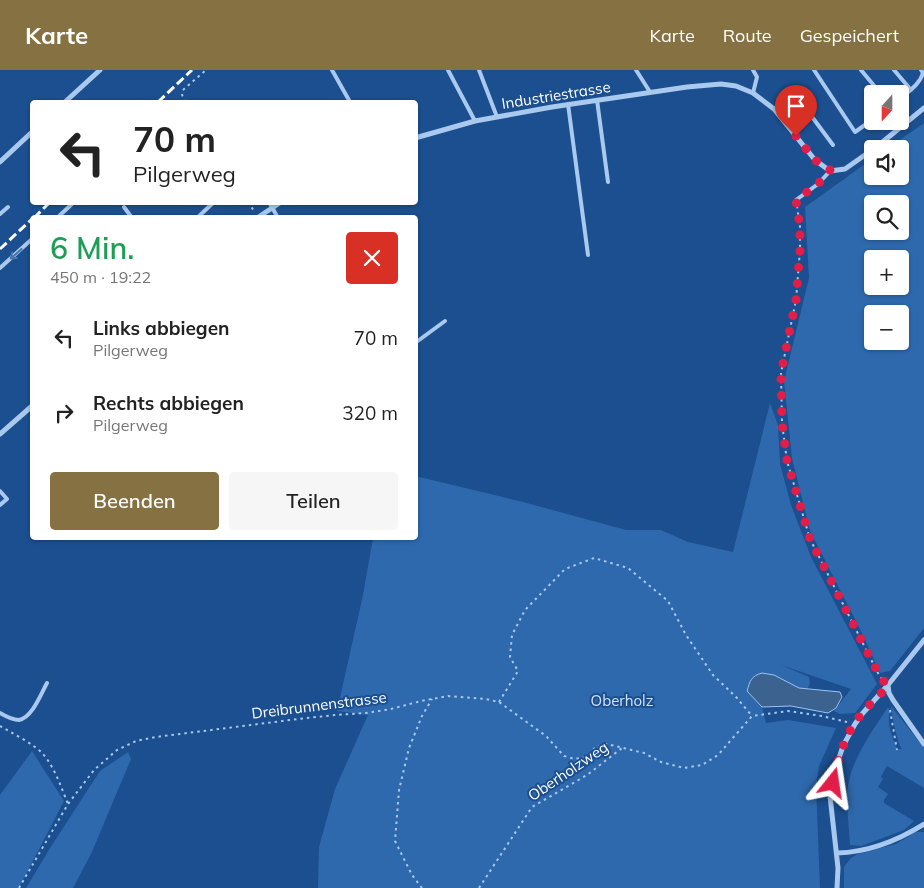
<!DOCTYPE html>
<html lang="de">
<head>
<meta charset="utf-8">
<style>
  body { margin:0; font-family:Mulish,sans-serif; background:#f6f6f6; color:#222; height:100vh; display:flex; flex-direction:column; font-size:19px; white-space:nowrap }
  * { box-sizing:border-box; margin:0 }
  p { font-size:16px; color:#767676 }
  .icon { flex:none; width:28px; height:28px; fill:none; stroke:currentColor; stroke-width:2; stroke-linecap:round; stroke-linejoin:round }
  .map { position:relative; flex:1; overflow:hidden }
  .drawer { position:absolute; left:30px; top:145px; width:388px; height:325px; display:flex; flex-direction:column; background:#fff; border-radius:5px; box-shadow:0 1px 4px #0004 }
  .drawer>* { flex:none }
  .guide { position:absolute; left:30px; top:30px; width:388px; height:105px; border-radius:5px; box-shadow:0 1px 4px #0004; background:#fff; color:#222; overflow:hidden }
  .needle { width:32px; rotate:201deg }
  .fabs { position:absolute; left:864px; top:15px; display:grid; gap:10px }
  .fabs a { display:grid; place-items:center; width:45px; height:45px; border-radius:5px; background:#fff; box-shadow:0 1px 4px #0004; font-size:25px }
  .pin { position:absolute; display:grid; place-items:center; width:42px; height:42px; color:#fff; margin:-51px -21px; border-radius:50% 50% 50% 0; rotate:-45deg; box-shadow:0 0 5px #0007 }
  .pin .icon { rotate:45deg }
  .me { position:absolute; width:55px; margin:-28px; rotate:15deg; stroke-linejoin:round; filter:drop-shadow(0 0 4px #0008) }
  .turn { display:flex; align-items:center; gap:18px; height:105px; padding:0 20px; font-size:22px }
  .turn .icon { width:65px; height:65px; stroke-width:2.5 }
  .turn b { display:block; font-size:35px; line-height:42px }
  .round { display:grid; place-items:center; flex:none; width:52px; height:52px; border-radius:5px; background:#f6f6f6 }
  .headline { display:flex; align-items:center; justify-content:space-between; height:85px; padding:0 20px }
  h1 { font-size:30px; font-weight:600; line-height:38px; color:#1e9e55 }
  .cta { display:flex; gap:10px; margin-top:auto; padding:10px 20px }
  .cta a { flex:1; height:58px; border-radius:5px; background:#857141; color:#fff; font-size:20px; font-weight:600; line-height:58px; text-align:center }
  .cta a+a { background:#f6f6f6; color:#222 }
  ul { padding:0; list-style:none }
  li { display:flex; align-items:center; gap:15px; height:75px; padding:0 20px }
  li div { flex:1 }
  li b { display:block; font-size:19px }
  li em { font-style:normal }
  header { display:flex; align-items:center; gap:30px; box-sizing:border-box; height:70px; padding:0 25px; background:#857141; color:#fff }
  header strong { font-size:24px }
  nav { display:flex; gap:28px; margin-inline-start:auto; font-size:18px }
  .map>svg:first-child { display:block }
  .green { fill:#2e69ad; fill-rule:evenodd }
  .water { fill:#3c6290; stroke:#9cc4f0 }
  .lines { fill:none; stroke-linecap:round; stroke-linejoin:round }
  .path { stroke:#a9c9ee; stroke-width:2; stroke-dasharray:2.5 4; stroke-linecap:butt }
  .lane { stroke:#a9c9ee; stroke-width:4 }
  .street { stroke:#a9c9ee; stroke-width:5 }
  .rail { stroke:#fff; stroke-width:3; stroke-dasharray:9 4; stroke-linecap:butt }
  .oneway { stroke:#4674ac }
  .route { stroke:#e11d48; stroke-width:9; stroke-dasharray:0 16.2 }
  .labels { text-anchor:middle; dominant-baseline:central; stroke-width:4; stroke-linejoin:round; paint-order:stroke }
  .street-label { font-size:15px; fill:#fff; stroke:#1b4f8f }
  .park-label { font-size:15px; fill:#cfe3fa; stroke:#1b4f8f }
</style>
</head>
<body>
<header>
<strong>Karte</strong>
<nav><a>Karte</a><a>Route</a><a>Gespeichert</a></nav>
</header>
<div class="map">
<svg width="924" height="818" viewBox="0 0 924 818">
  <rect width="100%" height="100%" fill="#1b4f8f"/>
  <!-- green -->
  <path class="green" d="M924 53V558L890 601 880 603 863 565 810 461 792 388 784 311 809 208 805 137 872 89V106H900V79H887ZM872 134H900V161H872ZM872 189H900V216H872ZM872 244H900V271H872Z
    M770 333 778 355 780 394 791 435 811 487 877 614 855 643 840 644 834 641 851 619 781 595 809 607 810 614 807 619 799 618 774 605H756L751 610 747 621 762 637 766 653 788 650 836 658 819 696 816 715 820 818H318L319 777 335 719 368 645 337 641 363 525 373 468H415V406L523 432 626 460H661L688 472 733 482Z
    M891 636 924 678V718L887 696 881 707 883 709 878 717 888 724 884 730V733L914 751 904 760 861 776 850 775C849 759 847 741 847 724 849 692 871 663 888 637L890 642C886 653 893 668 897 679H902C897 673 892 645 891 636Z
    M32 681 64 731 19 818H0V725Z
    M128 682 131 689 91 784 73 818H26L52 775 100 701Z
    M916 762H924V818H844V797L851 788 858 784 896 774Z"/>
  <!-- water -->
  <path class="water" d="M762 603 774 605 799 618 840 622 842 627 836 638 828 643 791 636 762 637 747 621C750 611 751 606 762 603Z"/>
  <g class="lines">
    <!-- path -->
    <path class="path" d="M186 32C183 28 180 24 184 19L206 0
      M248 132 254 141
      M797 136 800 157V180L796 230 781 303 782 353 787 391 810 469 880 607 883 610
      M499 632 518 601 510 587 512 565 525 540 565 499 594 488 628 498 668 531 686 565 713 605 737 628 752 646
      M890 640 897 680
      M0 656C12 663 34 674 43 684 55 698 61 717 68 734
      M19 818 68 734 94 700 117 680 136 671 156 667 298 649 335 645 366 643 391 639 421 631 448 626 486 629 499 632 546 666 564 686 575 689 585 687 596 677 607 674 644 683 661 692 684 698 702 695 718 685 752 646 788 641 822 646 847 652
      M422 818 412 805 395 771 399 720 409 678 422 646 432 629
      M479 818 532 737 587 705 622 678"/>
    <!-- lane -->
    <path class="lane" d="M332 0 350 32
      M448 0 475 51
      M479 0 497 47
      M636 0 650 22
      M814 0 855 62 872 50
      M861 0 881 24
      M894 0 911 20
      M753 23 757 7 753 0
      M900 29C909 21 920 14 923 3L921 0
      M597 30 608 112
      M568 34 588 185
      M774 39 795 24 833 75
      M796 130 818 114 830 101
      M269 132 278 148
      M124 137 132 148
      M0 144 8 137
      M57 148 74 132
      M197 148 214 132
      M0 198 32 169
      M415 273 445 251
      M0 421 7 429 0 435
      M0 643C5 646 13 650 19 650 32 648 41 624 47 613"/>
    <!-- street -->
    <path class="street" d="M65 32 100 0
      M415 68 475 51 552 37 687 17 721 14 736 16 753 23 774 39 815 90 830 101 845 99 872 80
      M874 79 924 38
      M0 92 32 62
      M257 148 281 132
      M0 364 32 336
      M888 615 889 623 893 630 924 674
      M837 783C869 782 897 771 924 754
      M837 818 838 798 830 726 835 700 843 676 855 654 862 644 888 615 924 570"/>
    <!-- rail -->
    <path class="rail" d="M158 32 192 0
      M34 148 50 132
      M0 179 32 149"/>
  </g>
  <!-- one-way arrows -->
  <defs><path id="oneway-shaft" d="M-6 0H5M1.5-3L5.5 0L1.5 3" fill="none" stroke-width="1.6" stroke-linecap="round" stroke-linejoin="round" transform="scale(1.25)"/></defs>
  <use class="oneway" href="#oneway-shaft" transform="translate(16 184) rotate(139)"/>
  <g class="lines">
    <!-- route -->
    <path class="route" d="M796 66 815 90 830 100 818 114 796 130 800 157V180L796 230 781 303 782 353 787 391 810 469 880 607 888 616C877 628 863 640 854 654 843 672 837 692 833 713"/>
  </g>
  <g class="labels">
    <!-- street labels -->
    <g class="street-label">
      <text transform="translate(556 25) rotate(-9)">Industriestrasse</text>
      <text transform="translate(319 635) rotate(-7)">Dreibrunnenstrasse</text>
      <text transform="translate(568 701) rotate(-34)">Oberholzweg</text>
    </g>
    <!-- park labels -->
    <g class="park-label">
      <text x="622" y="630">Oberholz</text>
    </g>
  </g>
</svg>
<div class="fabs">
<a><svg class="needle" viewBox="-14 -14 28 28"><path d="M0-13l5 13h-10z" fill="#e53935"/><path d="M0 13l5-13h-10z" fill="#767676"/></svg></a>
<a><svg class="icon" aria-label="sound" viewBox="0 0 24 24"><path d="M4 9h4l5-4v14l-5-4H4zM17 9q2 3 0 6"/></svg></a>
<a><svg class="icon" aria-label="search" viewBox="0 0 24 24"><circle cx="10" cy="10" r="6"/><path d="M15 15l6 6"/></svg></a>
<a>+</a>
<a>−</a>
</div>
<div class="pin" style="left:796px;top:66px;background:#d93025"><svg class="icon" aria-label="arrive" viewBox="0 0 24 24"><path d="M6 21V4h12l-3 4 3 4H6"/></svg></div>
<svg class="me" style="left:833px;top:713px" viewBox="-20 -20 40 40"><path d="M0-17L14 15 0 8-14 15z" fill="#e11d48" stroke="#fff" stroke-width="4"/></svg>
<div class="guide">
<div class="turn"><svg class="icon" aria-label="left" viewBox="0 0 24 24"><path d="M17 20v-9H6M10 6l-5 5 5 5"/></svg><div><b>70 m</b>Pilgerweg</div></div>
</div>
<section class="drawer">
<div class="headline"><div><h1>6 Min.</h1><p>450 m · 19:22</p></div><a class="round" style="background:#d93025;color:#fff"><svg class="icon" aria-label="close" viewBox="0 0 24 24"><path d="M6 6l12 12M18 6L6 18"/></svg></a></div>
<ul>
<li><svg class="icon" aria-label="left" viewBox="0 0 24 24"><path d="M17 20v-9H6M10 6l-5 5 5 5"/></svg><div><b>Links abbiegen</b><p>Pilgerweg</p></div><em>70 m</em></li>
<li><svg class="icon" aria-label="right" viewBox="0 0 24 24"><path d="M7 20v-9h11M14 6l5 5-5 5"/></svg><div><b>Rechts abbiegen</b><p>Pilgerweg</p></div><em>320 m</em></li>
</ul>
<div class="cta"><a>Beenden</a><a>Teilen</a></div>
</section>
</div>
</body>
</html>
